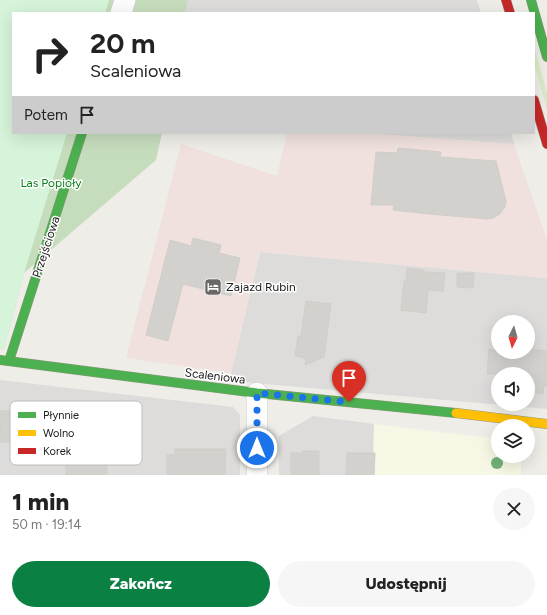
<!DOCTYPE html>
<html lang="pl">
<head>
<meta charset="utf-8">
<style>
  body { margin:0; font-family:Figtree,sans-serif; background:#f6f6f6; color:#222; height:100vh; display:flex; flex-direction:column; font-size:15px; white-space:nowrap }
  * { box-sizing:border-box; margin:0 }
  p { font-size:13px; color:#767676 }
  .icon { flex:none; width:22px; height:22px; fill:none; stroke:currentColor; stroke-width:2; stroke-linecap:round; stroke-linejoin:round }
  .map { position:relative; height:475px; overflow:hidden }
  .sheet { display:flex; flex-direction:column; background:#fff; flex:1 }
  .sheet>* { flex:none }
  .banner { position:absolute; left:12px; top:12px; width:523px; height:122px; border-radius:0px; box-shadow:0 4px 16px #0002; background:#fff; color:#222; overflow:hidden }
  .needle { width:26px; rotate:185deg }
  .fabs { position:absolute; left:491px; top:315px; display:grid; gap:8px }
  .fabs a { display:grid; place-items:center; width:44px; height:44px; border-radius:50%; background:#fff; box-shadow:0 4px 16px #0002; font-size:20px }
  .pin { position:absolute; display:grid; place-items:center; width:34px; height:34px; color:#fff; margin:-41px -17px; border-radius:50% 50% 50% 0; rotate:-45deg; box-shadow:0 0 4px #0007 }
  .pin .icon { rotate:45deg }
  .me { position:absolute; width:44px; margin:-22px; rotate:0deg; stroke-linejoin:round; filter:drop-shadow(0 0 3px #0008) }
  .turn { display:flex; align-items:center; gap:14px; height:84px; padding:0 12px; font-size:18px }
  .turn .icon { width:52px; height:52px; stroke-width:2.5 }
  .turn b { display:block; font-size:28px; line-height:34px }
  .then { display:flex; align-items:center; height:38px; padding:0 12px; background:#0003; gap:8px; font-size:15px }
  .round { display:grid; place-items:center; flex:none; width:42px; height:42px; border-radius:21px; background:#f6f6f6 }
  .head { display:flex; align-items:center; justify-content:space-between; height:68px; padding:0 12px }
  h1 { font-size:24px; font-weight:800; line-height:30px }
  .cta { display:flex; gap:8px; margin-top:auto; padding:8px 12px }
  .cta a { flex:1; height:46px; border-radius:24px; background:#0b8043; color:#fff; font-size:16px; font-weight:800; line-height:46px; text-align:center }
  .cta a+a { background:#f6f6f6; color:#222 }
  .map>svg:first-child { display:block }
  .residential { fill:#dddcda; fill-rule:evenodd }
  .commercial { fill:#f0e1de }
  .education { fill:#f6f7e4 }
  .grass { fill:#d7ecc6 }
  .forest { fill:#c6ddbd }
  .park { fill:#d6f4d9 }
  .building { fill:#d2d1cd; stroke:#d1cec9 }
  .lines { fill:none; stroke-linecap:round; stroke-linejoin:round }
  .street-casing { stroke:#c7c6c4; stroke-width:22 }
  .fast-casing { stroke:#959880; stroke-width:10 }
  .slow-casing { stroke:#959880; stroke-width:10 }
  .jam-casing { stroke:#959880; stroke-width:10 }
  .street { stroke:#fcfcfc; stroke-width:21 }
  .fast { stroke:#4caf50; stroke-width:9 }
  .slow { stroke:#ffc107; stroke-width:9 }
  .jam { stroke:#c62828; stroke-width:9 }
  .tree { fill:#71b278 }
  .route { stroke:#1a73e8; stroke-width:7; stroke-dasharray:0 12.6 }
  .labels { text-anchor:middle; dominant-baseline:central; stroke-width:3; stroke-linejoin:round; paint-order:stroke }
  .park-label { font-size:12px; fill:#0a811d; stroke:#fff }
  .street-label { font-size:12px; fill:#202020; stroke:#fff }
  .poi-label { font-size:12px; fill:#202020; stroke:#fff; text-anchor:start }
  .key { fill:#fff; stroke:#bcbcbc; stroke-width:1 }
  .key-label { font-size:11px; fill:#202020 }
</style>
</head>
<body>
<div class="map">
<svg width="547" height="475" viewBox="0 0 547 475">
  <rect width="100%" height="100%" fill="#eeede8"/>
  <!-- residential -->
  <path class="residential" d="M148 0H477L481 13H143Z
    M362 133H511L514 144Z
    M260 252 547 278V409L232 381 231 373ZM498 322H528V352H498ZM498 374H528V404H498Z
    M0 380 233 407 240 415V475H0Z
    M313 416 374 424 373 475H279V436Z"/>
  <!-- commercial -->
  <path class="commercial" d="M287 133H362L514 144 547 240V278L260 252 266 225 231 373 126 358 181 144 277 176Z"/>
  <!-- education -->
  <path class="education" d="M374 424 498 439V456H521V475H373Z"/>
  <!-- grass -->
  <path class="grass" d="M534 46 547 93V110L534 63Z"/>
  <!-- forest -->
  <path class="forest" d="M0 0H188L185 13H13V133H162L156 160 24 273 4 349 0 348Z"/>
  <!-- park -->
  <path class="park" d="M0 0H109L105 13H13V133H67L24 273 4 349 0 348Z"/>
  <!-- building -->
  <path class="building" d="M398 148 441 152 440 157 496 161 506 201 505 207 500 214 493 218 488 219 429 214 393 210 394 205H371L376 152 397 153Z
    M193 238 221 245 219 253 240 258 231 296 183 284 168 341 146 335 170 240 191 246Z
    M407 268 424 270V272L445 273 443 291 428 290 426 313 401 310 404 281H406Z
    M457 273H474L473 288 457 287Z
    M306 301 331 304 324 357 305 365 306 358 295 356 298 336H301Z
    M489 349 498 351V352H510L525 354 526 352H528V349L547 351V386H544L543 394 528 392V374H487Z
    M29 410V441L1 442 0 411Z
    M175 449H226L225 475H168V474H167V455L175 454Z
    M302 451H319V475H291V453H302Z
    M347 453H375L374 475H346Z
    M66 458H107V475H66Z"/>
  <g class="lines">
    <defs>
      <path id="street" d="M121 13 125 0
        M257 475V393"/>
      <path id="fast" d="M531 0 547 57
        M0 360 257 393 456 413
        M9 361 82 133"/>
      <path id="slow" d="M456 413 547 424"/>
      <path id="jam" d="M506 0 510 13
        M534 100 547 144"/>
    </defs>
    <!-- street casing -->
    <use href="#street" class="street-casing"/>
    <!-- fast casing -->
    <use href="#fast" class="fast-casing"/>
    <!-- slow casing -->
    <use href="#slow" class="slow-casing"/>
    <!-- jam casing -->
    <use href="#jam" class="jam-casing"/>
    <!-- street -->
    <use href="#street" class="street"/>
    <!-- fast -->
    <use href="#fast" class="fast"/>
    <!-- slow -->
    <use href="#slow" class="slow"/>
    <!-- jam -->
    <use href="#jam" class="jam"/>
  </g>
  <!-- trees -->
  <circle class="tree" cx="497" cy="463" r="6"/>
  <g class="lines">
    <!-- route -->
    <path class="route" d="M257 448V393L349 402"/>
  </g>
  <!-- icons -->
  <defs>
    <symbol id="hotel-square" viewBox="-11 -11 22 22"><rect x="-9" y="-9" width="18" height="18" rx="4" fill="#686866" stroke="#fff"/><path d="M-6-4.5h1.5V1H6V5H4.5V3h-9V5H-6ZM-4 0a1.8 1.8 0 1 1 3.6 0ZM.5 0V-2.5h3Q6-2.5 6 0Z" fill="#fff"/></symbol>
  </defs>
  <g fill-rule="evenodd">
    <use href="#hotel-square" x="203" y="277" width="20" height="20"/>
  </g>
  <g class="labels">
    <!-- park labels -->
    <g class="park-label">
      <text x="51" y="183">Las Popioły</text>
    </g>
    <!-- street labels -->
    <g class="street-label">
      <text transform="translate(46 247) rotate(-72)">Przejściowa</text>
      <text transform="translate(215 376) rotate(7)">Scaleniowa</text>
    </g>
    <!-- poi labels -->
    <g class="poi-label">
      <text x="226" y="287">Zajazd Rubin</text>
    </g>
  </g>
  <!-- legend -->
  <rect x="10" y="401" width="132" height="64" rx="6" class="key"/>
  <rect x="18" y="412" width="18" height="6" fill="#4caf50"/>
  <rect x="18" y="430" width="18" height="6" fill="#ffc107"/>
  <rect x="18" y="448" width="18" height="6" fill="#c62828"/>
  <g class="key-label">
    <text x="43" y="419">Płynnie</text>
    <text x="43" y="437">Wolno</text>
    <text x="43" y="455">Korek</text>
  </g>
</svg>
<div class="fabs">
<a><svg class="needle" viewBox="-14 -14 28 28"><path d="M0-13l5 13h-10z" fill="#e53935"/><path d="M0 13l5-13h-10z" fill="#767676"/></svg></a>
<a><svg class="icon" aria-label="sound" viewBox="0 0 24 24"><path d="M4 9h4l5-4v14l-5-4H4zM17 9q2 3 0 6"/></svg></a>
<a><svg class="icon" aria-label="layers" viewBox="0 0 24 24"><path d="M12 4l9 5-9 5-9-5zM3 14l9 5 9-5"/></svg></a>
</div>
<div class="pin" style="left:349px;top:402px;background:#d93025"><svg class="icon" aria-label="arrive" viewBox="0 0 24 24"><path d="M6 21V4h12l-3 4 3 4H6"/></svg></div>
<svg class="me" style="left:257px;top:448px" viewBox="-20 -20 40 40"><circle r="17" fill="#1a73e8" stroke="#fff" stroke-width="3"/><path d="M0-11L8 9 0 5-8 9z" fill="#fff"/></svg>
<div class="banner">
<div class="turn"><svg class="icon" aria-label="right" viewBox="0 0 24 24"><path d="M7 20v-9h11M14 6l5 5-5 5"/></svg><div><b>20 m</b>Scaleniowa</div></div>
<div class="then">Potem<svg class="icon" aria-label="arrive" viewBox="0 0 24 24"><path d="M6 21V4h12l-3 4 3 4H6"/></svg></div>
</div>
</div>
<section class="sheet">
<div class="head"><div><h1>1 min</h1><p>50 m · 19:14</p></div><a class="round"><svg class="icon" aria-label="close" viewBox="0 0 24 24"><path d="M6 6l12 12M18 6L6 18"/></svg></a></div>
<div class="cta"><a>Zakończ</a><a>Udostępnij</a></div>
</section>
</body>
</html>
